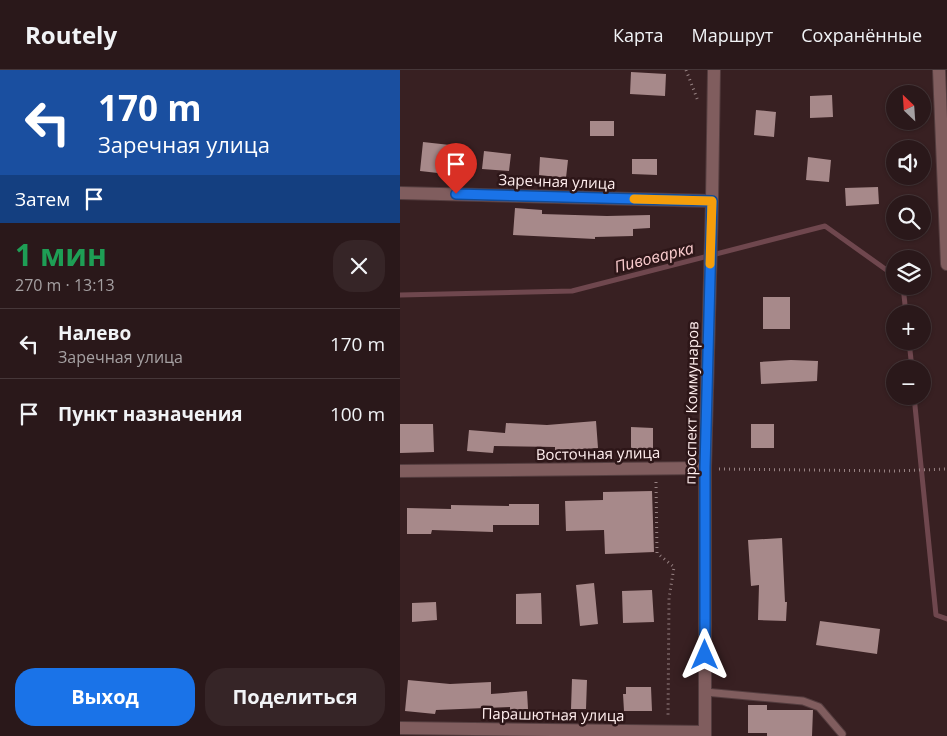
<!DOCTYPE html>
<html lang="ru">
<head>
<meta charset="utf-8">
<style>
  body { margin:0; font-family:"Open Sans",sans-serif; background:#362527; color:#f1f3f6; height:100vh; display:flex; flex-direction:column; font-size:19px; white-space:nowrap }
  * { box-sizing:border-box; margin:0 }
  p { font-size:16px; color:#a5a0a2 }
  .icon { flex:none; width:28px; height:28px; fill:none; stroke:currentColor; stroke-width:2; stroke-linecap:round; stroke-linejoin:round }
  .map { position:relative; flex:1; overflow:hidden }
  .drawer { display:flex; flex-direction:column; background:#2a181a; width:400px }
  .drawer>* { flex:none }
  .guide { background:#1a4fa0; color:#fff; overflow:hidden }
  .needle { width:32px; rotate:335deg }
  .controls { position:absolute; left:486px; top:15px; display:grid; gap:10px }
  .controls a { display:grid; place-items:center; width:45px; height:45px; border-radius:50%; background:#2a181a; box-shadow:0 1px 4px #0004,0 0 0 1px #463739; font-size:25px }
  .pin { position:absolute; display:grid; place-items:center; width:42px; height:42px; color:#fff; margin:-51px -21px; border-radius:50% 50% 50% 0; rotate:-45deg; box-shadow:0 0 5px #0007 }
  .pin .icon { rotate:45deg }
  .me { position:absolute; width:55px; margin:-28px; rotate:0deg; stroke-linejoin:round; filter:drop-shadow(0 0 4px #0008) }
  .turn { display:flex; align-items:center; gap:18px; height:105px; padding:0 15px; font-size:22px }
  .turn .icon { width:65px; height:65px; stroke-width:2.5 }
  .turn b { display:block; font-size:35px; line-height:42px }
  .then { display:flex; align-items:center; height:48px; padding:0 15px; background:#0003; gap:10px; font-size:19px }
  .round { display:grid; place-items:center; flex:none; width:52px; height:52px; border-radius:20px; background:#362527 }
  .head { display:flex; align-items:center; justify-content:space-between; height:85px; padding:0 15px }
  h1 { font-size:30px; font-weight:700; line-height:38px; color:#1e9e55 }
  .action { display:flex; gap:10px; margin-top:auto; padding:10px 15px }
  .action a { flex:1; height:58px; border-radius:20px; background:#1a73e8; color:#fff; font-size:20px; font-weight:700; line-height:58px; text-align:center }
  .action a+a { background:#362527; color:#f1f3f6 }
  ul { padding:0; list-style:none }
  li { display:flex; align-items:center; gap:15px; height:70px; padding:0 15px; border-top:1px solid #463739 }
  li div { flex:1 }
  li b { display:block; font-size:19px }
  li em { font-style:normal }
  header { display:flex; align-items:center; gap:30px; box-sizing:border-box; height:70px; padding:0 25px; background:#2a181a; border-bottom:1px solid #463739 }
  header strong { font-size:24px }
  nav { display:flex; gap:28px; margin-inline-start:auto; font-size:18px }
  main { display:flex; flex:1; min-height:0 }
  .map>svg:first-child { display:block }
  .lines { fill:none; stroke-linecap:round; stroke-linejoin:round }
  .stream { stroke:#6f474e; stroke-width:5 }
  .building { fill:#a7898a }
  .service-casing { stroke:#543d3f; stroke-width:9 }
  .minor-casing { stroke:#543d3f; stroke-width:14 }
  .tertiary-casing { stroke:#543d3f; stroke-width:14 }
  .path { stroke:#978283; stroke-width:3; stroke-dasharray:1 4; stroke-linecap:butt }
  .service { stroke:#805d5e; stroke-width:7 }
  .minor { stroke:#805d5e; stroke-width:12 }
  .tertiary { stroke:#805d5e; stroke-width:12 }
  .route-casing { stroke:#114b97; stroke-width:12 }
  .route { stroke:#1a73e8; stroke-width:9 }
  .slow { stroke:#f59e0b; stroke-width:9 }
  .labels { text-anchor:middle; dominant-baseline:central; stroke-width:5; stroke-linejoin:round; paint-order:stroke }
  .street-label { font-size:15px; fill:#fee; stroke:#2d1618 }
  .water-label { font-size:16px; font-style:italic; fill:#faccce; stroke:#2d1618 }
</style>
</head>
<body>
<header>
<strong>Routely</strong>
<nav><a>Карта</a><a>Маршрут</a><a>Сохранённые</a></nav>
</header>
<main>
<section class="drawer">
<div class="guide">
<div class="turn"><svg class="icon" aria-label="left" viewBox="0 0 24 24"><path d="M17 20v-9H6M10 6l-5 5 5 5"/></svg><div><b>170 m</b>Заречная улица</div></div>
<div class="then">Затем<svg class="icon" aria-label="arrive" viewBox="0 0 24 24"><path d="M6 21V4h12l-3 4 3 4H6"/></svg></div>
</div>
<div class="head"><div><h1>1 мин</h1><p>270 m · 13:13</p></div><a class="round"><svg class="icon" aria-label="close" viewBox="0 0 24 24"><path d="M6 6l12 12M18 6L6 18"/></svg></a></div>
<ul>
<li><svg class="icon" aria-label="left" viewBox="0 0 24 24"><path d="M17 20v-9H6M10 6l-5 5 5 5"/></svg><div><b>Налево</b><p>Заречная улица</p></div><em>170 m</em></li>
<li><svg class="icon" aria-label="arrive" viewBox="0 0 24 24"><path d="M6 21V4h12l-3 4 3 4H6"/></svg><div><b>Пункт назначения</b></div><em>100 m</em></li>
</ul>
<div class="action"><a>Выход</a><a>Поделиться</a></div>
</section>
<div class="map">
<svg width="547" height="666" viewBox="0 0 547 666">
  <rect width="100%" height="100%" fill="#382022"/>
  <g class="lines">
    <!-- stream -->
    <path class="stream" d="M503 216 506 244
      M0 225 172 221 425 156 495 206
      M509 271 512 299
      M514 326 536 545 547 549"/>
  </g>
  <!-- building -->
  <path class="building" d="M231 2 266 4 265 26 230 24Z
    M432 25 433 47 410 48V26Z
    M356 40 376 42 374 67 354 65Z
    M190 51H214V66H190Z
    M23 72 50 75 47 104 20 101Z
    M84 81 111 84 109 101 82 99Z
    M140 87 168 90 166 108 139 105Z
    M408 87 431 90 429 112 406 110Z
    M232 89H257V105L232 104Z
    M478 117 479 134 446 136 445 118Z
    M115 138 142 140V144L207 146 250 145V158L233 159V166L195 167V169L113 165Z
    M363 227H390V259H363Z
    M391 290 418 291 417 311 361 314 360 292Z
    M196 351 198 378 155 381V377L94 376 93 383 67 381 69 360 105 363 106 353 147 355Z
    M0 354H33L34 382 0 383Z
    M351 354H374V378H351Z
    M231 357 253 358V380H231Z
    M252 421 254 482 205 484 204 460 166 461 165 431 203 430V422Z
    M109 434H139V455H93V462L32 460 31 464H7V438L51 439V435L109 436Z
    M382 468 385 532H387L386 551 358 550 359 515 351 516 348 470Z
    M194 513 198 554 180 556 176 515Z
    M252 520 254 552 223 553 222 521Z
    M141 523 142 554H116V524Z
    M36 532 37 550 12 552V533Z
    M420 551 480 559 477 584 416 575Z
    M172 609 187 610 186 639H171Z
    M8 610 50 614 91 612V624L127 621 128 639 110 640V637L36 640 35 644 5 641Z
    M226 617H251L252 641H224L223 624H226Z
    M348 635H367V640H413L412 666H367V663H348Z"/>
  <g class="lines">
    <defs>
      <path id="service" d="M305 622 403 631 419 637 442 664"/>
      <path id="minor" d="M539 0 547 194
        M0 123 312 131
        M0 401 305 398
        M0 658 305 662"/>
      <path id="tertiary" d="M305 666V398L312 131 314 0"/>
    </defs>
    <!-- service casing -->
    <use href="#service" class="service-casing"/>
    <!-- minor casing -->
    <use href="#minor" class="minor-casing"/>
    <!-- tertiary casing -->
    <use href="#tertiary" class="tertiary-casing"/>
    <!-- path -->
    <path class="path" d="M286 0 298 31
      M319 399 494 401 547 399
      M256 412 257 483 274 497 269 528 268 648"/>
    <!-- service -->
    <use href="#service" class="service"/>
    <!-- minor -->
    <use href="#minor" class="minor"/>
    <!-- tertiary -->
    <use href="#tertiary" class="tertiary"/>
  </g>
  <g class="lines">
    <defs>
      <path id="route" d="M56 124 312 131 305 398V585"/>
    </defs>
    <!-- route casing -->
    <use href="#route" class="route-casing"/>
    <!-- route -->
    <use href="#route" class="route"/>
    <!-- slow -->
    <path class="slow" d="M234 129 312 131 310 194"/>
  </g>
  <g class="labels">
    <!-- street labels -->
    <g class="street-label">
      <text transform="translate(157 111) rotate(2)">Заречная улица</text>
      <text transform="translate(291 333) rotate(-89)">проспект Коммунаров</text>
      <text transform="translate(198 383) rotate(-1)">Восточная улица</text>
      <text transform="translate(153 644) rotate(1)">Парашютная улица</text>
    </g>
    <!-- water labels -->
    <g class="water-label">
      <text transform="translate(254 187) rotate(-14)">Пивоварка</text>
    </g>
  </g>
</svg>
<div class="controls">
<a><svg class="needle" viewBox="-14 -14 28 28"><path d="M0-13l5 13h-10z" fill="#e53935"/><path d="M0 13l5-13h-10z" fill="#a5a0a2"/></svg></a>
<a><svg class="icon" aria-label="sound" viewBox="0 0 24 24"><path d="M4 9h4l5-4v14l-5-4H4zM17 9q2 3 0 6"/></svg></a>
<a><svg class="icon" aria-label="search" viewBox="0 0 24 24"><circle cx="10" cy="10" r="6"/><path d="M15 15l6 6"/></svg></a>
<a><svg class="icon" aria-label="layers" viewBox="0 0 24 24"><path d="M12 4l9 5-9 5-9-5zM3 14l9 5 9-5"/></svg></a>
<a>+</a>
<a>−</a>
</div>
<div class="pin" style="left:56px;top:124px;background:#d93025"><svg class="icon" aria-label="arrive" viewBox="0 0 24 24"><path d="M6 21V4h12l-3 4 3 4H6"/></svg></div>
<svg class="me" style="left:305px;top:585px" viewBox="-20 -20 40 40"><path d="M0-17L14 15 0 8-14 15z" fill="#1a73e8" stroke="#fff" stroke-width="4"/></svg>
</div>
</main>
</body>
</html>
